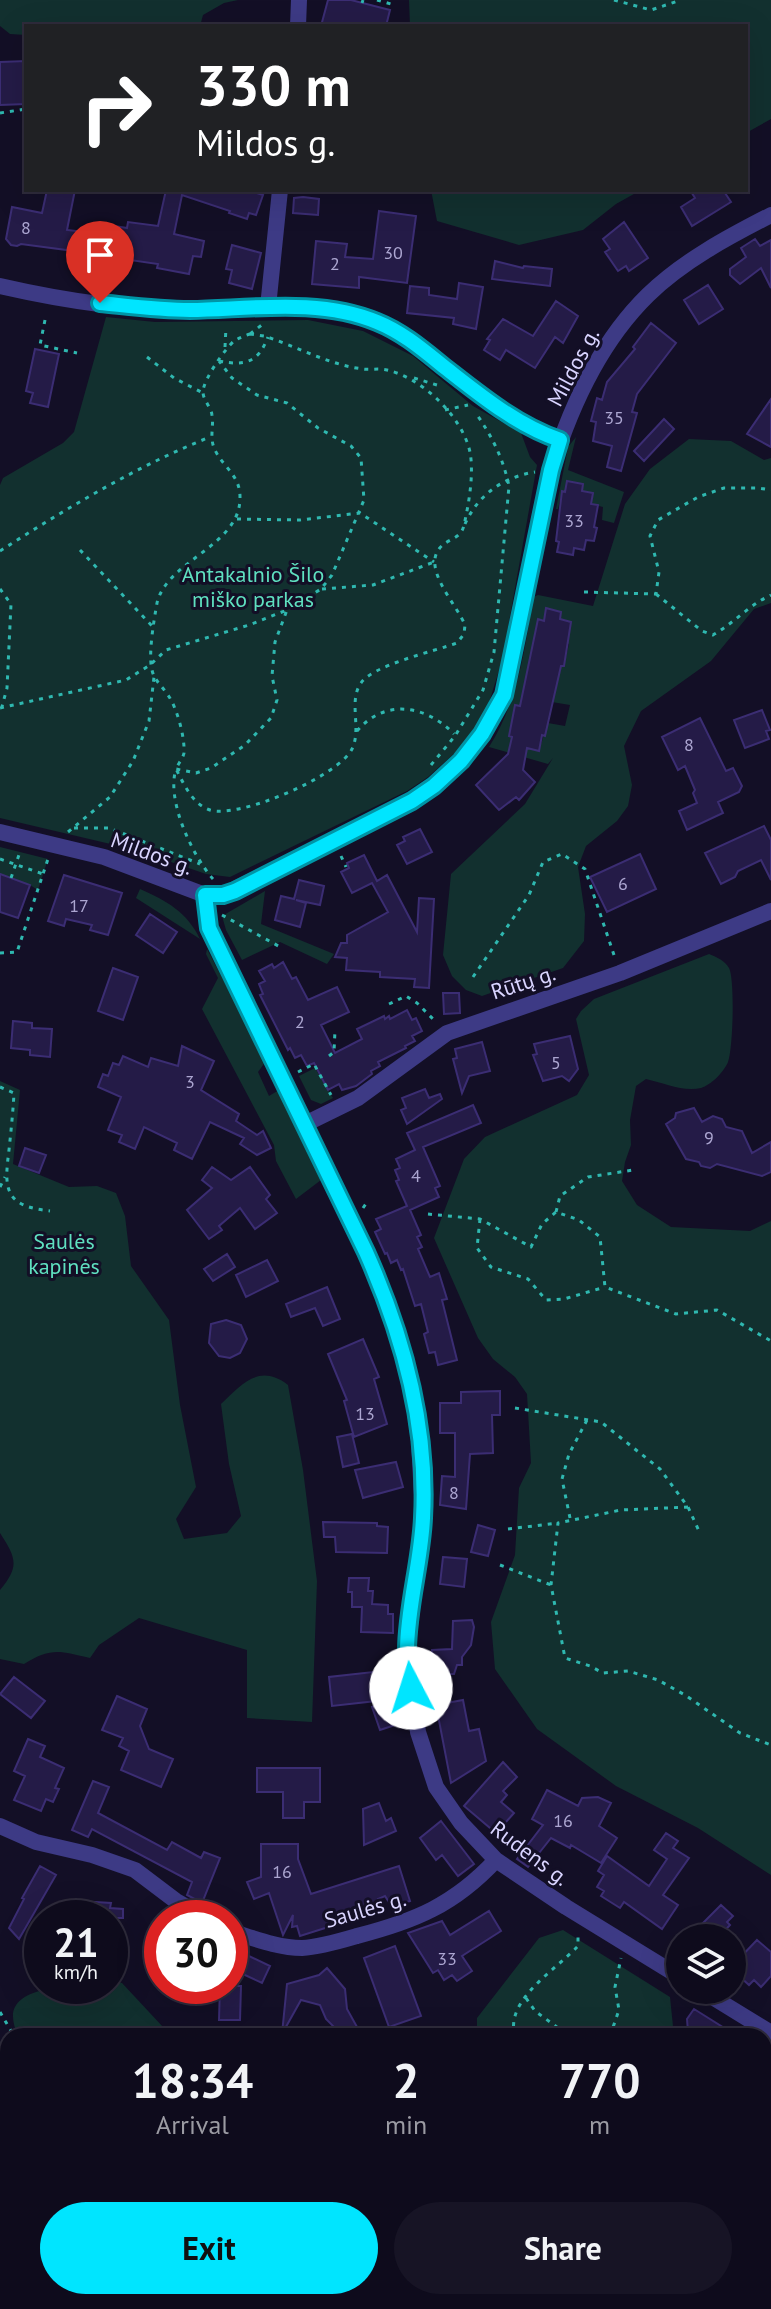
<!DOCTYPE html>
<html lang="en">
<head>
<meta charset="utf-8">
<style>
  body { margin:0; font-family:"PT Sans",sans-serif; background:#171425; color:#f1f3f6; height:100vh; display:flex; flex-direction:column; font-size:30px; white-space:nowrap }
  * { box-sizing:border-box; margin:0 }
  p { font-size:26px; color:#9b9ba3 }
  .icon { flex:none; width:44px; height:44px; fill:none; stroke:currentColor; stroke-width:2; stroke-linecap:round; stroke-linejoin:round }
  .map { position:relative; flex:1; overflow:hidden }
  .panel { position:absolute; left:0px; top:2028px; width:772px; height:282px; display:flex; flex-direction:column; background:#0e0b1c; border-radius:24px 24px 0 0; box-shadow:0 8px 32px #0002,0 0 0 2px #2e2b3b }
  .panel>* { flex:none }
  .top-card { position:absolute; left:24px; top:24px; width:724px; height:168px; border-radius:0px; box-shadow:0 8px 32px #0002,0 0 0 2px #2e2b3b; background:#202124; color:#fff; overflow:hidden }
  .controls { position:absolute; left:666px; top:1924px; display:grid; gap:16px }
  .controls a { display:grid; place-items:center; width:80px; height:80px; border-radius:50%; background:#0e0b1c; box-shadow:0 8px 32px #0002,0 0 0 2px #2e2b3b; font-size:40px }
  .speed { position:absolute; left:24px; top:1900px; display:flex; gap:16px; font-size:40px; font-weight:700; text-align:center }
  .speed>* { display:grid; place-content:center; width:104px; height:104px; border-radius:50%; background:#0e0b1c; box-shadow:0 8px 32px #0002,0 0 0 2px #2e2b3b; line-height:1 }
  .speed small { font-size:20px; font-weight:400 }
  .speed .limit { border:12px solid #d22; background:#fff; color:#111 }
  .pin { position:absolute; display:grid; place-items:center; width:68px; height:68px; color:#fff; margin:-82px -34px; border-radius:50% 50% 50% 0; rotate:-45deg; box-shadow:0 0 8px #0007 }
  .pin .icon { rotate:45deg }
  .me { position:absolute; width:88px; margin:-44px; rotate:355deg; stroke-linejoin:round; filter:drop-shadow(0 0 6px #0008) }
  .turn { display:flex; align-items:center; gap:28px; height:168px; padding:0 40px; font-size:36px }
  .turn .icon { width:104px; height:104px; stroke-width:2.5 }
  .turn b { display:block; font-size:56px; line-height:68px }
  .eta { display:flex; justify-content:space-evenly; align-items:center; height:136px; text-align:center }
  .eta b { font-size:48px; font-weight:700; line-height:56px }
  .cta { display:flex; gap:16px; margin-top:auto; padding:16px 40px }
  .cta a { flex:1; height:92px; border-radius:48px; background:#00e5ff; color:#111; font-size:32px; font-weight:700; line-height:92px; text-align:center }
  .cta a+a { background:#171425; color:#f1f3f6 }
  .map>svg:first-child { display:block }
  .green { fill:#12302f; fill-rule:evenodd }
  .building { fill:#241b47; stroke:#3b2d73; stroke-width:2 }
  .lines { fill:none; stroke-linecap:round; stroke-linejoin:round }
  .path { stroke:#2fb8b0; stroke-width:3; stroke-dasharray:4 6; stroke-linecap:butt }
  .minor { stroke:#3d3a85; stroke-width:16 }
  .route-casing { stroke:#0095a6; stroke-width:20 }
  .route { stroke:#00e5ff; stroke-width:14 }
  .labels { text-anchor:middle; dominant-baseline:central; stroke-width:6; stroke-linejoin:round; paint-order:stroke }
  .number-label { font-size:18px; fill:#aca6d1 }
  .street-label { font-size:22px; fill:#d9d4ff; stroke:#130f26 }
  .park-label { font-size:22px; fill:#5fe0c0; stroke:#130f26 }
</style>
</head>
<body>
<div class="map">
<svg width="771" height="2309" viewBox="0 0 771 2309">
  <rect width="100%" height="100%" fill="#130f26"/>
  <!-- green -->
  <path class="green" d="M0 0H238L224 3 203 15 200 26H26V35L10 34 0 26Z
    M409 0H771V119L746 133V26H410Z
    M431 190H641L616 204 583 230 519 245 437 221Z
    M106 317 155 322 308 320 363 331 413 356 473 406 521 433 530 457 537 465 502 661 488 706 471 735 457 751 428 777 407 791 230 877 206 874 136 850 0 818V485L3 478 63 443 74 432Z
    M576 437 568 470 624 492 614 523 602 520 603 507 591 504 593 493 582 491 583 484 568 481 565 492H562L558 509H556L568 447Z
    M689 439 731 441 764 460 771 458V603L754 609 711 661 641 711 624 746 632 785 628 806 617 821 586 846 578 867 585 914 584 941 563 968 482 996 466 990 452 976 443 955 451 874 525 804 553 758 548 764 489 747C518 701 525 650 533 597L538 595 593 606 625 504 650 469ZM547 609 561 612 560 619 566 643 569 644 564 666H561L552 702 570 705 565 726 548 723 539 750 527 748 526 752 509 735 515 706H520L538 620 544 621Z
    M0 847 48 859 38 890 30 885 0 875Z
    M140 889C167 901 187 912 200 939L136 898Z
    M265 891 261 924 334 954 327 964 280 942 242 960 226 930 222 916Z
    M207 949 266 1061 258 1072 269 1096 279 1090 321 1180 296 1199 276 1161 274 1145 202 1009 218 978 206 954Z
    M709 954C717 957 725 961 729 968 735 979 733 1050 728 1062 724 1072 711 1085 701 1088 683 1092 664 1083 646 1079L636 1086 630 1120 631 1145 625 1162 622 1181 637 1205 671 1227 750 1231 771 1221V1875L698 1828 616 1786 537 1729 495 1669 491 1622 515 1555 519 1488 531 1463 527 1394 515 1377 493 1359 478 1338 434 1238 464 1159 485 1137 577 1095 589 1075 576 1019 581 1011 594 999Z
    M315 1068 333 1098 321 1104 311 1100 299 1076Z
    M0 1081 20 1090 13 1164 69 1187 97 1186 116 1193 125 1216 131 1266 169 1320 180 1405 196 1487 176 1519 184 1539 227 1533 241 1516 229 1464 221 1404C242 1384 259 1363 288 1385L303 1470 317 1581 312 1722 247 1718V1650L139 1618 99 1645 90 1658C60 1651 51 1647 24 1664L0 1659V1590C20 1566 16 1558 0 1533Z
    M563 1930 670 1997 674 2036H477V2018L539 1938Z
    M110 1981 122 1983 163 2027 181 2036H17C16 2030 13 2023 13 2017 12 1982 87 1986 110 1986Z
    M764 2144 771 2149V2309H352L350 2302H764Z"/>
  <!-- building -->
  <path class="building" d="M328 0H351L390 10 386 26H321Z
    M26 61V104L0 105V62Z
    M47 190H75L67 230 84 232 82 252 21 244 17 246 11 245 6 239 12 207 42 213Z
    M166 190H247L263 195 256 215 249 213 247 219 229 213 230 211 182 195 174 234 204 241 201 257 193 256 189 274 157 268 158 264 116 258 117 253 110 252 114 226 127 228 128 222 158 226Z
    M690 190H723L731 202 692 226 681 207 695 198Z
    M303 197 319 199 318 215 293 213 294 198Z
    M379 211 416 216 407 283 359 277V288L312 284 316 241 347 244 345 257 373 259Z
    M624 222 648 258 629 271 626 266 618 271 605 252 610 249 603 239Z
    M755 239 760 246 771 240V288L761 268 740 284 730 275V269L746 257 741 248Z
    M232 245 261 253 252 289 229 283 232 270 226 269Z
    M495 261 523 268 524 266 552 269 550 286 492 279Z
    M459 283 483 287 476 329 453 324 454 318 407 313 410 286 429 288V295L457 299Z
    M708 285 723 309 699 324 684 300Z
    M556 301 578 316 563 343 555 337 535 368 506 350 500 360 484 350 490 340 487 339 503 319 533 336Z
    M651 323 676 343 637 394 632 412 637 413 621 471 607 467 612 446 593 441 596 422 591 421 597 398 602 400 607 382 635 349 633 347Z
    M35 349 59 354 48 407 30 403 33 393 26 391Z
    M771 399V447L747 434Z
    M664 419 674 429 644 461 634 451Z
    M567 481 583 484 582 491 593 493 591 504 598 505 594 527 597 528 594 541 586 540 584 550 574 548 573 555 557 552 559 542 556 541 562 491 565 492Z
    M546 608 561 612 560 619 571 622 564 666H561L545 736 542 735 539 751 527 748 523 770 535 782 519 800 516 797 499 810 476 785 508 754 512 737 509 736 515 705 520 706 538 619 544 621Z
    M762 710 770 730 766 731 769 739 745 748 734 720Z
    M700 718 726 771 733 768 742 786 739 792 718 802 723 813 687 830 679 811 697 803 693 793 695 790 685 766 678 770 662 737Z
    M764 826 771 840V880L761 860 738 871 735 877 721 884 705 853Z
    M420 829 432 852 407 864 397 845 405 841 403 837Z
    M640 854 656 889 607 912 590 877Z
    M364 855 377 881 387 875 417 932 419 898 434 899 429 988 414 987 415 979 380 977V972L346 970 347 958 335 957 341 943H347V935L388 912 372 883 352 893 341 872 349 868 347 863Z
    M0 874 30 885 18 918 0 912Z
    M64 875 122 893 108 935 90 930 92 925 66 919 64 926 48 921Z
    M299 880 324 886 320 905 296 900 306 903 300 927 275 920 281 896 294 899Z
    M150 914 177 932 163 953 136 935Z
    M283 962 292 979 296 977 308 1000 337 987 349 1012 321 1025 335 1053 362 1039 357 1029 384 1016 385 1019 389 1016 390 1019 407 1010 412 1020 416 1018 422 1031 412 1036 415 1041 405 1046 406 1048 378 1062 380 1066 371 1071 372 1074 356 1086 342 1090 339 1084 328 1090 314 1063 307 1066 301 1055 295 1058 290 1048 288 1050 260 995 263 994 259 984 265 981 259 971 272 964 274 968Z
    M113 968 138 977 123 1020 98 1011Z
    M443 993H459L460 1013 444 1014Z
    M13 1021 32 1023V1028L52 1029 50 1057 30 1055V1050L11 1048Z
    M570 1036 578 1069 569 1081 562 1076 543 1081 533 1055 537 1054 534 1044Z
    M482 1042 490 1071 469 1076 462 1093 453 1059 457 1058 455 1049Z
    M182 1046 214 1061 201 1090 239 1114 236 1121 257 1135 263 1131 271 1148 257 1155 240 1144 244 1138 210 1122 192 1159 174 1150 177 1143 144 1127 135 1149 119 1142 122 1135 108 1130 121 1097 98 1087 103 1074 108 1076 113 1063 119 1065 123 1056 148 1067 151 1058 178 1066Z
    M425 1089 429 1098 440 1094 442 1099 407 1124 401 1110 406 1108 402 1098Z
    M473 1105 481 1123 423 1147 440 1186 435 1188 439 1197 410 1210 421 1235 417 1237 422 1247 418 1249 430 1277 439 1273 447 1299 442 1300 457 1360 438 1365 435 1352 429 1353 424 1334 428 1332 421 1304 415 1306 403 1269 401 1270 397 1260 391 1263 387 1253 385 1254 375 1232 381 1229 376 1219 407 1206 396 1181 399 1180 395 1170 400 1168 396 1159 415 1150 407 1133Z
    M694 1108 702 1122 713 1116 722 1119 726 1127 742 1131 752 1153 771 1142V1172L762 1176 717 1164 710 1168 701 1166 699 1162 686 1159 666 1124 675 1118 676 1113Z
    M25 1148 46 1155 39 1173 19 1166Z
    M212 1167 231 1180 250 1167 270 1195 266 1199 277 1213 255 1229 240 1208 219 1226 222 1230 209 1239 187 1210 212 1188 202 1180Z
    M227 1254 235 1267 213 1281 204 1269Z
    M267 1260 278 1281 246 1297 236 1275Z
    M327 1287 340 1319 323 1326 315 1308 291 1317 286 1304Z
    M226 1320 241 1325 247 1339 240 1353 230 1358 219 1356 209 1343 211 1324Z
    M363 1339 379 1377 374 1379 387 1424 354 1437 344 1401 347 1400 328 1354Z
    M500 1391V1415H492L493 1453 470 1454 466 1509 440 1505 442 1476 455 1477V1433H440V1403H461V1392Z
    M352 1434 359 1463 343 1467 337 1437Z
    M396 1462 403 1487 363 1498 355 1470Z
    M323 1522 377 1523V1526L388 1527 387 1553 336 1552 335 1537H324Z
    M478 1525 495 1530 488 1556 471 1552Z
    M443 1557 467 1559 464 1587 440 1584Z
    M349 1578H369L368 1591H373L372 1604 388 1605V1614H393V1633L361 1632 362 1607H352V1592H348Z
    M472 1620 474 1627 471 1645 462 1657V1665H457L454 1674H433L432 1650 452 1649 453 1621Z
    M373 1672 376 1701 332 1706 329 1677Z
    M14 1677 45 1701 31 1718 0 1694Z
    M117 1696 147 1709 140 1726 149 1749 173 1759 161 1787 121 1770 129 1751 119 1746 123 1738 102 1730Z
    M463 1700 469 1731 479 1729 486 1761 451 1783 436 1705Z
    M390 1701 398 1724 380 1730 372 1707Z
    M28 1739 45 1746 40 1757 64 1768 55 1788 59 1789 53 1802 46 1799 41 1811 14 1800 25 1776 14 1771Z
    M503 1762 517 1777 503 1791 507 1795 501 1802 514 1813 496 1833 464 1806Z
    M257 1768H320V1802H304V1818H283V1792H257Z
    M93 1781 109 1787 98 1813 167 1850 172 1842 201 1858 204 1852 220 1858 202 1903 187 1895 192 1882 92 1829 88 1837 72 1830Z
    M547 1790 578 1806 582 1798 598 1797 611 1803 599 1826 617 1838 601 1863 571 1845 570 1848 551 1838 528 1867 517 1859 543 1825 532 1819Z
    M379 1803 386 1821 391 1818 396 1831 364 1845 363 1809Z
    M441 1821 474 1864 458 1876 442 1855 436 1860 420 1838Z
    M666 1833 678 1841 673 1848 689 1858 663 1895 678 1905 662 1929 624 1902 620 1908 601 1896 604 1891 597 1887 604 1875 598 1871 607 1856 649 1886 667 1859 654 1850Z
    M261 1844H298V1859L311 1894 399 1866 410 1901 392 1907 385 1896 378 1899 382 1910 300 1936 297 1926 292 1927 293 1915 283 1935 269 1893 254 1899 247 1882 261 1877Z
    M40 1866 56 1875 19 1939 9 1928 24 1899 22 1898Z
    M95 1902 111 1903 110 1908 123 1909V1918H78L80 1904 95 1906Z
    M721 1905 733 1916 727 1922 730 1925 718 1938H704L696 1930Z
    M489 1911 501 1931 462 1956 472 1971 457 1981 452 1975 444 1980 438 1970 433 1973 408 1933 442 1921 450 1935Z
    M757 1940 771 1952V1976L761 1987 754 1980 749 1985 738 1975 743 1970 735 1963Z
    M395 1946 421 2016 389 2027 364 1958Z
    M230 1947 270 1966 262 1983 230 1968Z
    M327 1968 345 1989 347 2009 362 2036H343L326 2019 320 2005 301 2000 282 2034 287 1984 319 1975Z
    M220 1986H241L240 2020H219Z
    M694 2009 737 2036H694L688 2032 687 2019Z"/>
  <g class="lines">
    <!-- path -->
    <path class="path" d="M377 0 391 4
      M614 0 651 10 681 0
      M362 3 363 0
      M0 113 26 109
      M45 320 40 345 77 353
      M250 334 264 336C296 346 329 365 363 369 371 370 379 368 387 370 422 378 462 416 470 452 474 474 469 503 464 525 461 540 447 538 439 549 423 570 457 605 465 625L464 634 457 643C435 651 373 665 361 683 348 701 362 729 352 749 339 776 239 819 210 810 192 804 184 784 176 769 178 764 183 758 184 753 185 737 177 708 168 695 162 686 154 680 152 670 148 654 154 620 157 603 167 560 241 546 240 497 240 475 223 467 215 450 209 438 214 427 212 415 211 407 203 400 203 392 203 380 225 349 234 341 239 338 244 336 250 334Z
      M250 334 263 324
      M225 347 226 327
      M147 357 174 378 203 393
      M219 361C245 366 258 363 268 337
      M414 378 440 386
      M445 410 468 405
      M237 519 300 520 360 513 434 562
      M465 524C478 495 503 477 535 472
      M80 550 154 628
      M0 551C67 508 137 466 210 437
      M0 589 11 604 7 688 0 714
      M322 589 373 585 434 562
      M584 592 656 594 659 572 650 536 658 520 698 497 724 488H758L771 490
      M656 594 702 631 713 635C734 623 749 605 771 595
      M0 708 126 680 150 665 166 650 249 625 287 610
      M357 731C385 698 426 705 454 734
      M431 765 455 736 483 690 494 652 509 486C503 458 492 436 475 412
      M74 828H109L200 864
      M68 832 110 797 133 761 149 721 154 677
      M341 856 346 867
      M0 859 43 874
      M11 878 20 852
      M213 879C192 855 166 800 176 769L196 773 211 768 245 745 271 718 277 700 272 676 275 642 287 610 321 589 332 575 364 500 361 458 351 446 318 428 287 403 257 395 232 378 219 361
      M222 915 282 948
      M0 953 17 952 48 859
      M473 977 529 895 543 862 562 854 585 869 615 958
      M389 1004 406 996 417 1003 436 1022
      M329 1056 334 1052 335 1030
      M298 1072 314 1064 331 1095
      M0 1087 14 1093C13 1112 11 1131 9 1150 4 1189 4 1206 50 1211
      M0 1187 5 1177
      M363 1208 368 1201
      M556 1212 560 1196 588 1177 633 1170
      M428 1214 480 1219 531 1247 542 1224 556 1212 579 1220 600 1237 605 1287 676 1314 717 1310 771 1341
      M480 1219 477 1248 491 1267 528 1279 546 1300 564 1299 605 1287
      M515 1408 601 1422 660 1469 688 1507 699 1531
      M688 1507 621 1510 558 1523 551 1585 565 1658 590 1666 603 1673 628 1671 658 1680 685 1695 740 1733 771 1745
      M570 1518 562 1479 569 1454 587 1420
      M508 1529 558 1523
      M500 1565 551 1585
      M526 1998 535 2011 569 2036
      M0 2012 14 2036
      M515 2036C504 2000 557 1969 578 1946V1935
      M610 2036 619 2010 615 1987 621 1958
      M764 2243 771 2245
      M524 2309 530 2302"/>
    <!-- minor -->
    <path class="minor" d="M298 26 299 0
      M0 286C61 300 126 310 188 310 244 310 304 300 359 315 391 324 416 345 442 365 479 394 516 424 560 440
      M268 307 280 190
      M0 832 104 857 205 895H223L412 801 434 786 461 761 482 734 504 695 551 470C570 408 601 341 648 295 683 261 728 237 771 215
      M205 895 209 928 366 1252 401 1342 411 1382 419 1441 423 1517 407 1651 418 1732 436 1787 461 1823 496 1860 566 1907 680 1977
      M305 1124 358 1098 447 1033 620 973 771 911
      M0 1826 36 1842 92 1855 135 1870 176 1901 206 1918
      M230 1931C253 1938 278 1948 302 1948 320 1947 340 1941 357 1936 415 1921 454 1905 496 1860
      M701 1990 771 2033"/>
  </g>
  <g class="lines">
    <defs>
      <path id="route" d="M100 303C130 306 160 310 190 310 251 309 320 298 377 322 402 332 422 349 443 366 479 394 516 425 560 440L551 470 504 695 482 734 461 761 434 786 412 801 235 891 223 895H205L209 928 366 1252C403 1335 428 1427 423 1518 421 1563 407 1607 407 1651 407 1663 409 1676 411 1688"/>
    </defs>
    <!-- route casing -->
    <use href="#route" class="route-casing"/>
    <!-- route -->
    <use href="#route" class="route"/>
  </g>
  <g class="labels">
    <!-- number labels -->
    <g class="number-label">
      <text x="26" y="227">8</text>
      <text x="393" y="252">30</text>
      <text x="335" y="263">2</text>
      <text x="614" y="417">35</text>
      <text x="574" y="520">33</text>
      <text x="689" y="744">8</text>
      <text x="623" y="883">6</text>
      <text x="79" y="905">17</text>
      <text x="300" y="1021">2</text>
      <text x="556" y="1062">5</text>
      <text x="190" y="1081">3</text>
      <text x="709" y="1137">9</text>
      <text x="416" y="1175">4</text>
      <text x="365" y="1413">13</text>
      <text x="454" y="1492">8</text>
      <text x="563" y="1820">16</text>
      <text x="282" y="1871">16</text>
      <text x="447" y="1958">33</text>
    </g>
    <!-- street labels -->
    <g class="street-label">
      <text transform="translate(573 367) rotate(-62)">Mildos g.</text>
      <text transform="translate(152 853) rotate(20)">Mildos g.</text>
      <text transform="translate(523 982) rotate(-18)">Rūtų g.</text>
      <text transform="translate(530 1853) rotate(37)">Rudens g.</text>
      <text transform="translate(365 1909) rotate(-16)">Saulės g.</text>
    </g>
    <!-- park labels -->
    <g class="park-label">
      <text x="253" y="574">Antakalnio Šilo<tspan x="253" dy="25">miško parkas</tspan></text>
      <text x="64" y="1241">Saulės<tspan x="64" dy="25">kapinės</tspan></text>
    </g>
  </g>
</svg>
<div class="controls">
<a><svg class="icon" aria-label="layers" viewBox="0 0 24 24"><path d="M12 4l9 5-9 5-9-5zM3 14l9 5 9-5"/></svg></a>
</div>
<div class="speed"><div>21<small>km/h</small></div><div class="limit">30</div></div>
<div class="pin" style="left:100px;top:303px;background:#d93025"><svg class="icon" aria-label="arrive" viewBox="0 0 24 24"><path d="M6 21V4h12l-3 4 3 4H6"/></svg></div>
<svg class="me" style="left:411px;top:1688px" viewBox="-20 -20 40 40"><circle r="19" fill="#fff"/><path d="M0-13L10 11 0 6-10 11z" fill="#00e5ff"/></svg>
<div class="top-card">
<div class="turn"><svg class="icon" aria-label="right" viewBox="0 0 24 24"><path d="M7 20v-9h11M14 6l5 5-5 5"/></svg><div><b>330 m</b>Mildos g.</div></div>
</div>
<section class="panel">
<div class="eta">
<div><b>18:34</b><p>Arrival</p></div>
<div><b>2</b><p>min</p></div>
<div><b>770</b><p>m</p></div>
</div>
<div class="cta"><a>Exit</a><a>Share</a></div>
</section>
</div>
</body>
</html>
